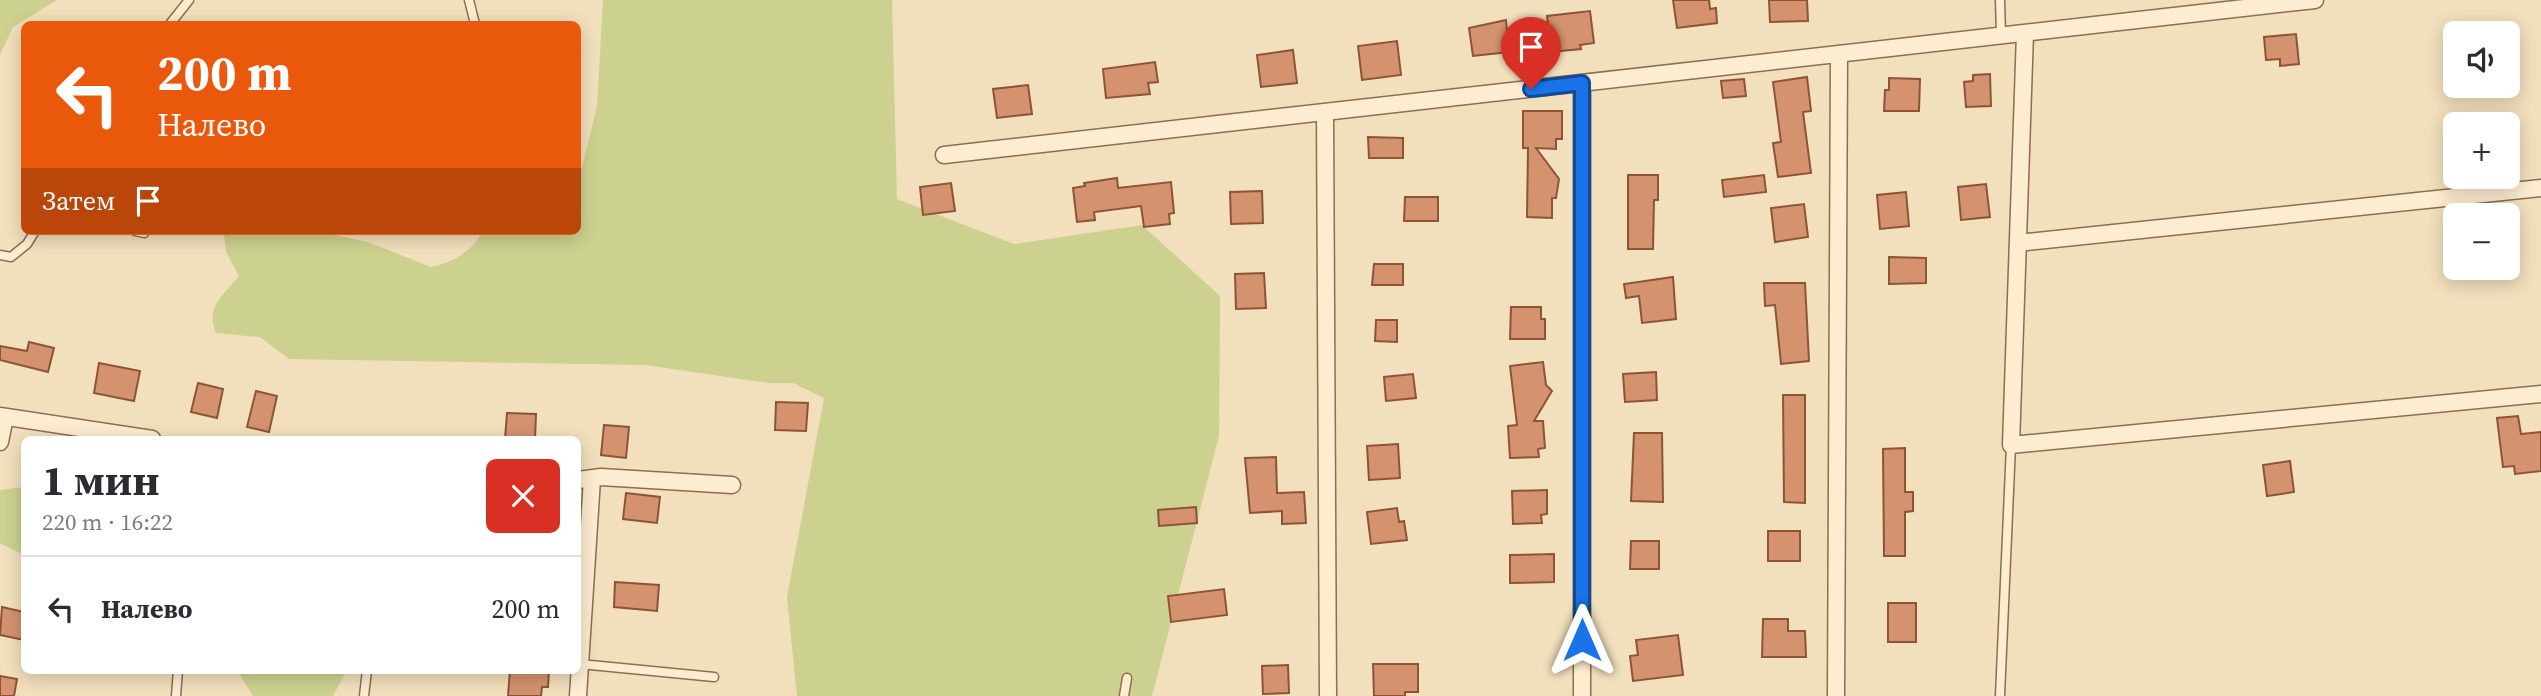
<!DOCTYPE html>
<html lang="ru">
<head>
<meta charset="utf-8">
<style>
  body { margin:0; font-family:"Source Serif 4",serif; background:#f2f2f3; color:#2b2b33; height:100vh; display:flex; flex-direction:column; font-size:26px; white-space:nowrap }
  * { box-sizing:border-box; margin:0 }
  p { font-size:23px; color:#7c7c81 }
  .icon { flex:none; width:38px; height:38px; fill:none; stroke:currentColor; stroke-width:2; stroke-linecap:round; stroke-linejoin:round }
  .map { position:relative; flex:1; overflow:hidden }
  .sheet { position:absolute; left:21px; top:436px; width:560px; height:238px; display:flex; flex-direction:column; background:#fff; border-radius:10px; box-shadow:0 4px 18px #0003 }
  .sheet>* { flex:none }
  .guide { position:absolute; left:21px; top:21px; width:560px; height:214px; border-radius:10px; box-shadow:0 4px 18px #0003; background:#ea580c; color:#fff; overflow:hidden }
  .controls { position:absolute; left:2443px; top:21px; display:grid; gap:14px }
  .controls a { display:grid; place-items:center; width:77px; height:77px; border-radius:10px; background:#fff; box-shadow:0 4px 18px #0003; font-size:35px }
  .pin { position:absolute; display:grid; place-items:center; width:60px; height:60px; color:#fff; margin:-72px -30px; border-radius:50% 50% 50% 0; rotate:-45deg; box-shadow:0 0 7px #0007 }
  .pin .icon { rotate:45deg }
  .me { position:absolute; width:77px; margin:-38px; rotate:0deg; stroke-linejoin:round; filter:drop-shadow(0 0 5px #0008) }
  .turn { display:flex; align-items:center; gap:24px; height:147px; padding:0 21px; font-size:32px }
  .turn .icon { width:91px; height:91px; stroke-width:2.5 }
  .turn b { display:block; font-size:49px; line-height:60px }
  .then { display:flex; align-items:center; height:66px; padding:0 21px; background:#0003; gap:14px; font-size:26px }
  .round { display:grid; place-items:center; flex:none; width:74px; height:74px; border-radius:10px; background:#f2f2f3 }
  .headline { display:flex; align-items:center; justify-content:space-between; height:119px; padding:0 21px }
  h1 { font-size:42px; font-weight:700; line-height:52px }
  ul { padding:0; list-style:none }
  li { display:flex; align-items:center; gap:21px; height:105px; padding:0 21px; border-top:2px solid #e1e1e2 }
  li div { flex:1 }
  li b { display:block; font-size:26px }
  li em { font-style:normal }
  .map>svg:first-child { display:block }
  .green { fill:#cdd18f }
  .building { fill:#d4926e; stroke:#8d5438; stroke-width:2 }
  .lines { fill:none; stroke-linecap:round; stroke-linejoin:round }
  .lane-casing { stroke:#8b6e54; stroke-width:11 }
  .street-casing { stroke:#8b6e54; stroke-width:19 }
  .lane { stroke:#fcecd0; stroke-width:8 }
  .street { stroke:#fcecd0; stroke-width:16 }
  .route-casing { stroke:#114b97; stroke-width:18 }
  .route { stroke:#1a73e8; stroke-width:12 }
</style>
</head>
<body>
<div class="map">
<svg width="2541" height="696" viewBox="0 0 2541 696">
  <rect width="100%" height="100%" fill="#f2dfbc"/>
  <!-- green -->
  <path class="green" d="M0 0H57L13 27 0 55Z
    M603 0H892L897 199 1014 244 1142 225 1220 296 1219 436 1152 696H797L787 597 824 398 793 383H768L646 365 289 359 260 337 216 333C205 307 223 296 239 276L226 252 224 235 230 231H315L368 242 431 267C453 263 472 251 483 231H578V169L582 168 597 106Z
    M24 487V555L0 543V490Z
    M237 670H347L333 696H253Z"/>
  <!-- building -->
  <path class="building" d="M1673 0H1709L1710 9 1716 8 1717 23 1677 28Z
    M1769 0H1807L1808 21 1770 22Z
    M1590 11 1594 43 1580 45 1581 49 1551 52 1547 16Z
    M1506 20 1509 52 1473 56 1469 28Z
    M2296 34 2299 64 2280 66V59L2266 60 2264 37Z
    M1397 41 1401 75 1362 80 1358 46Z
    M1293 50 1297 83 1261 87 1257 55Z
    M1155 62 1158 82 1148 83 1150 94 1106 98 1103 69Z
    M1990 74 1991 106 1966 107 1964 82 1973 81V75Z
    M1807 77 1811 111 1803 112 1811 173 1778 177 1773 143 1781 142 1773 82Z
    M1889 78 1920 79 1919 111H1884L1885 90H1889Z
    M1744 79 1746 96 1723 98 1721 81Z
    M1028 85 1032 114 997 118 993 89Z
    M1523 111H1562V139H1556V149L1536 148 1559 179 1556 198H1552V218L1527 217 1528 148H1523Z
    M1368 137 1403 138V158H1369Z
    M1628 175H1658V200H1654L1653 249H1628Z
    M1764 175 1766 192 1724 197 1722 180Z
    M1117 178 1118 188 1171 182 1174 213 1169 214 1170 224 1144 227 1141 206 1094 212 1095 220 1077 222 1073 188 1085 186 1084 183Z
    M951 183 955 211 923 215 920 187Z
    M1986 184 1990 217 1961 220 1958 187Z
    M1262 191 1263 223 1231 224 1230 192Z
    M1906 192 1909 226 1880 229 1877 195Z
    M1405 197H1438V221H1404Z
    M1804 204 1808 237 1775 242 1771 208Z
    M1889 257 1926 258V283L1889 284Z
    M1374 264H1403V285H1372Z
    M1264 273 1266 308 1236 309 1235 274Z
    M1673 277 1676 319 1642 323 1639 296 1626 298 1624 284Z
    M1764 283H1805L1809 361 1781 364 1775 305 1765 306Z
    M1511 307H1541V319H1545V339H1510Z
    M1376 320H1397V342L1375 341Z
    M29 342 54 348 48 372 0 360V346L27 351Z
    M1543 362 1546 385 1552 391 1534 421H1543L1545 448 1538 449 1539 457 1510 458 1508 426 1517 425 1510 366Z
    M99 363 140 371 134 401 94 393Z
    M1656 372 1657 400 1625 402 1623 374Z
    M1413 374 1416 398 1386 401 1384 377Z
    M198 383 223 389 217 418 191 412Z
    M256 391 277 396 269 432 247 427Z
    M1783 395H1805V503L1784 502Z
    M776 402 808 403 806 431 775 430Z
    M507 413 536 414 535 439H505Z
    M2518 416 2521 434 2541 432V471L2515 474 2514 466 2503 467 2497 418Z
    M604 425 629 427 626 458 601 455Z
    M1634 433H1662L1663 502 1631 501Z
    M1398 444 1400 478 1369 480 1367 446Z
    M1905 448V492H1913V511L1905 512V556H1884L1883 449Z
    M1276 457 1277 493 1304 492 1306 523 1282 524V511L1250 513 1245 458Z
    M2290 461 2294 492 2267 496 2263 465Z
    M1547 490V514L1541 515 1542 523 1513 524 1512 491Z
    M626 493 660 497 657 523 623 519Z
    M1196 507 1197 523 1159 526 1158 510Z
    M1397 508 1399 522 1404 521 1407 540 1371 544 1367 512Z
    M1768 531H1800V561H1768Z
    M1631 541H1659V569H1630Z
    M1554 554V582L1510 583V555Z
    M615 582 659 585 657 611 614 607Z
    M1224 589 1227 615 1171 622 1168 596Z
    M1888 603H1916V642H1888Z
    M2 607 24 612V640L0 635Z
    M1763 619H1788V631H1805L1806 657H1762Z
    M1678 635 1683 675 1633 681 1630 656 1638 655 1636 640Z
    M1373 664H1418V692H1405V696H1374Z
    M1288 665 1289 693 1263 694 1262 666Z
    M510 670H549L548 687H542L541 696H508Z
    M0 676 17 679 14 696H0Z"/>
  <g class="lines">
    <defs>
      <path id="lane" d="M469 0 475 24
        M2000 0 2001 35
        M170 24 189 0
        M135 231 144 233
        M0 255 11 257 27 244 35 231
        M580 664 714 677
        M176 696 178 670
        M364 696 367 670
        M1124 696 1127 678
        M2000 696 2011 445"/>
      <path id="street" d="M2025 33 2011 445 2541 394
        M1582 83V696
        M1325 112 1328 696
        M944 155 2315 0
        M2018 243 2541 188
        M0 416 152 439
        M0 442 5 417
        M578 480 601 477 732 485
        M578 696 592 479
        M1836 696 1839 54"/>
    </defs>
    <!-- lane casing -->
    <use href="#lane" class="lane-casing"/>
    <!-- street casing -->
    <use href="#street" class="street-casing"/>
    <!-- lane -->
    <use href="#lane" class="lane"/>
    <!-- street -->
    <use href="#street" class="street"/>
  </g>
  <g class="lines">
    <defs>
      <path id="route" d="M1531 89 1582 83V640"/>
    </defs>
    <!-- route casing -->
    <use href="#route" class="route-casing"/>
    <!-- route -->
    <use href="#route" class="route"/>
  </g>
</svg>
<div class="controls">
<a><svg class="icon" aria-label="sound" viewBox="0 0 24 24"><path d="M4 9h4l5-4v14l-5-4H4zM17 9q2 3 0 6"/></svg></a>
<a>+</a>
<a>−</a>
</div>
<div class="pin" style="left:1531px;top:89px;background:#d93025"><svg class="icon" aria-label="arrive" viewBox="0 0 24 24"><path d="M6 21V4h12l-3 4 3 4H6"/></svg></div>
<svg class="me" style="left:1582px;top:640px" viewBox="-20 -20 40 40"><path d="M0-17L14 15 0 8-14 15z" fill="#1a73e8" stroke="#fff" stroke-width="4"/></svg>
<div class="guide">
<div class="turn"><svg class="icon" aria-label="left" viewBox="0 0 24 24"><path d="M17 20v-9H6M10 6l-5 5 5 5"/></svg><div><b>200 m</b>Налево</div></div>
<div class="then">Затем<svg class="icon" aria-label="arrive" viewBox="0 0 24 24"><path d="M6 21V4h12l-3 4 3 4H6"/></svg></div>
</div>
<section class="sheet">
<div class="headline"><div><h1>1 мин</h1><p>220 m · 16:22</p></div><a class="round" style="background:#d93025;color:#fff"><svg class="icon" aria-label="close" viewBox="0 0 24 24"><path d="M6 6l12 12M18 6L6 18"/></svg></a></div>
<ul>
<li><svg class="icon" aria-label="left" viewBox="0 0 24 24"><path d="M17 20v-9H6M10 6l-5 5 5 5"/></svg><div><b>Налево</b></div><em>200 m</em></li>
</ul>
</section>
</div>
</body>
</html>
